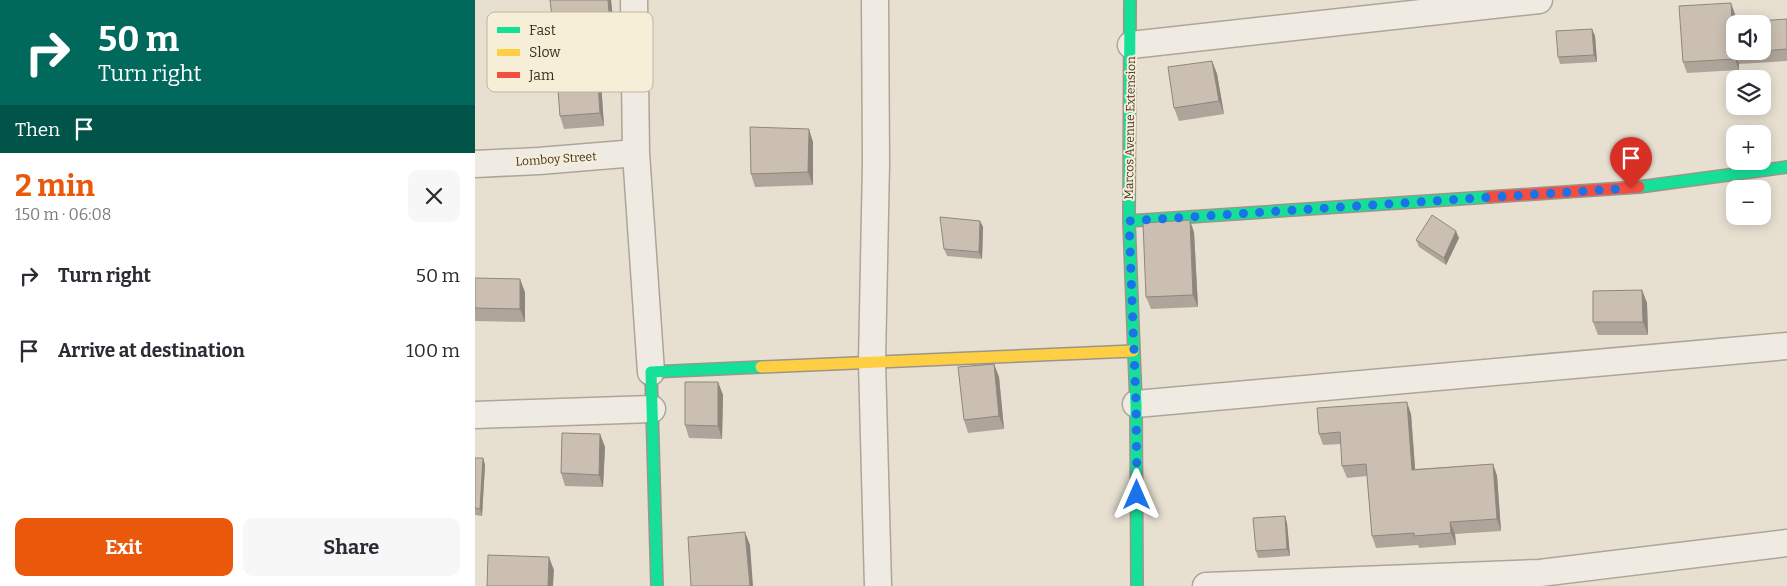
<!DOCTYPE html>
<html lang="en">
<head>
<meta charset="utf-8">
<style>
  body { margin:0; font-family:Bitter,serif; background:#f7f7f7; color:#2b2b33; height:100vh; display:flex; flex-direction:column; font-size:19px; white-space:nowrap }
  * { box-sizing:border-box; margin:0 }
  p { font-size:16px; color:#7c7c81 }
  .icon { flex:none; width:28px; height:28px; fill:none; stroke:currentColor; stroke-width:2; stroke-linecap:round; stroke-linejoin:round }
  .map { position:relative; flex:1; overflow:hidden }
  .details { display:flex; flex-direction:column; background:#fff; width:475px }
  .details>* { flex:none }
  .hud { background:#00695c; color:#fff; overflow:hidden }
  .controls { position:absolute; left:1251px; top:15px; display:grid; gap:10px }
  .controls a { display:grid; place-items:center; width:45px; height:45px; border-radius:10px; background:#fff; box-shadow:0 2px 12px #0003; font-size:25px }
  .pin { position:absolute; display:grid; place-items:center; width:42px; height:42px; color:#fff; margin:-51px -21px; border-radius:50% 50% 50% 0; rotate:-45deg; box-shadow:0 0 5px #0007 }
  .pin .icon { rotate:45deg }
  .me { position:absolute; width:55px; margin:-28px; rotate:0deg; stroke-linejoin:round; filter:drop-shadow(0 0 4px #0008) }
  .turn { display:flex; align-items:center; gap:18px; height:105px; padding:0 15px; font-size:22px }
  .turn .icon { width:65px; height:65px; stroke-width:2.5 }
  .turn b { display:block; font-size:35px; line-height:42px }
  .then { display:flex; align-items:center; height:48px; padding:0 15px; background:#0003; gap:10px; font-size:19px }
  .round { display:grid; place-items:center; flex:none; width:52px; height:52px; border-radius:10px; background:#f7f7f7 }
  .overview { display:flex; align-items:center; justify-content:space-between; height:85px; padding:0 15px }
  h1 { font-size:30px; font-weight:700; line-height:38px; color:#ea580c }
  .primary-button { display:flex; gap:10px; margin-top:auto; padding:10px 15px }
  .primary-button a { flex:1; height:58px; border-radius:10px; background:#ea580c; color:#fff; font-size:20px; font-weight:700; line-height:58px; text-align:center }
  .primary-button a+a { background:#f7f7f7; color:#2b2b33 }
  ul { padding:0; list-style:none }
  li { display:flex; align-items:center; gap:15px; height:75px; padding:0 15px }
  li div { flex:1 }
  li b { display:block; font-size:19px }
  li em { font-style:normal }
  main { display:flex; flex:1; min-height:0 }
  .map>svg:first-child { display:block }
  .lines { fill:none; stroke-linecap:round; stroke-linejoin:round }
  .street-casing { stroke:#ada599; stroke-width:29 }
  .fast-casing { stroke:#9c958a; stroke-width:14 }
  .slow-casing { stroke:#9c958a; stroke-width:14 }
  .jam-casing { stroke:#9c958a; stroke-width:14 }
  .street { stroke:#efebe3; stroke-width:26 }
  .fast { stroke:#16e098; stroke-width:11 }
  .slow { stroke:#ffcf43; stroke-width:11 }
  .jam { stroke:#f24e42; stroke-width:11 }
  .wall { fill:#afa499 }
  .shaded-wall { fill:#8e867d }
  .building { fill:#cbbfb2; stroke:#8e867d }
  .route { stroke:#1a73e8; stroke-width:9; stroke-dasharray:0 16.2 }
  .labels { text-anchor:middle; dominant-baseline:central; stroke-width:4; stroke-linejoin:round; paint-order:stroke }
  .street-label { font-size:12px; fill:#3d2e20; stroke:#f7eed8 }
  .key { fill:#f7eed8; stroke:#bfb4a1; stroke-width:1 }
  .key-label { font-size:14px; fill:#3d2e20 }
</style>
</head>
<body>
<main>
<section class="details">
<div class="hud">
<div class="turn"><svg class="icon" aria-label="right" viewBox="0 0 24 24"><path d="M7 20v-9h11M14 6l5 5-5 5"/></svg><div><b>50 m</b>Turn right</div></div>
<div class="then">Then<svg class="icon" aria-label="arrive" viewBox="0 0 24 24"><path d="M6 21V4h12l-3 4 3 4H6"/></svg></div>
</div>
<div class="overview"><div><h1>2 min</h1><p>150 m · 06:08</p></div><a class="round"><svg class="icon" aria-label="close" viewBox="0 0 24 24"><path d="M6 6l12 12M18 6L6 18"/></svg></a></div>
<ul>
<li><svg class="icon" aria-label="right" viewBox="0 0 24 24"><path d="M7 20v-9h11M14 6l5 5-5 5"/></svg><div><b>Turn right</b></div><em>50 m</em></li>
<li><svg class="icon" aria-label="arrive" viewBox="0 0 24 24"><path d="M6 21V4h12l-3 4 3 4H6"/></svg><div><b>Arrive at destination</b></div><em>100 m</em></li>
</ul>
<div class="primary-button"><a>Exit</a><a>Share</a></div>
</section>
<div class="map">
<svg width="1312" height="586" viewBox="0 0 1312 586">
  <rect width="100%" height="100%" fill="#e7e0d1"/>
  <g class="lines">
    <defs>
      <path id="street" d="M159 0 161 153 176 372
        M400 0 401 163 397 362 403 586
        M656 45 1064 0
        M0 164 64 161 161 153
        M661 404 1312 346
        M0 415 177 409
        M731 586 1065 573 1312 543"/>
      <path id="fast" d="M655 0 654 221 661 404 662 586
        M1164 187 1312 167
        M654 221 1014 197
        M182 586 176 372 286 367"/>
      <path id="slow" d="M286 367 658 351"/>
      <path id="jam" d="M1014 197 1164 187"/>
    </defs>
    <!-- street casing -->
    <use href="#street" class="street-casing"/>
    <!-- fast casing -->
    <use href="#fast" class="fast-casing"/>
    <!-- slow casing -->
    <use href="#slow" class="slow-casing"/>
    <!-- jam casing -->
    <use href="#jam" class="jam-casing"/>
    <!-- street -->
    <use href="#street" class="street"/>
    <!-- fast -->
    <use href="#fast" class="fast"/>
    <!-- slow -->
    <use href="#slow" class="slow"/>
    <!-- jam -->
    <use href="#jam" class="jam"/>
  </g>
  <!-- wall -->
  <path class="wall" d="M136 0 140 37 123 39 129 126 89 129 85 116 84 77Z
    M1260 14 1261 23 1312 19V61L1264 64V70L1212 73 1208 62Z
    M1117 29 1120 36 1122 62 1085 64 1083 57Z
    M737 61 742 74 749 114 704 121 699 108Z
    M338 142V185L280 187 276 174Z
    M505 221 508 227 507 259 472 256 469 249Z
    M719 232 723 307 676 309 671 297Z
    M984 238 971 265 944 247 941 240Z
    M0 278 50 292V322L0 321Z
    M1167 290 1172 303 1173 335H1123L1118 322Z
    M519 364 524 377 529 429 493 433 489 420Z
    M243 382 248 395 247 439 214 438 210 425Z
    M936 414 940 469 1018 464 1022 476 1026 531 980 534 981 545 944 548 943 545 901 548 897 536 892 476 872 478 867 466 866 444 848 445 844 434Z
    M125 434 130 447 128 487 90 486 86 473Z
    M0 458H8L10 465 7 516 0 515Z
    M810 516 812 523 815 556 783 558 781 551Z"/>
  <!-- shaded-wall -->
  <path class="shaded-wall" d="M133 0H136L140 37 135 24Z
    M1256 3 1260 14 1261 24 1257 23Z
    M119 26 123 39 129 126 125 113Z
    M1117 29 1120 36 1122 62 1119 55Z
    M1260 53 1264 64V70L1260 59Z
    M737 61 742 74 749 114 744 101Z
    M334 129 338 142V185L333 172Z
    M715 220 719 232 723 307 718 295Z
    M505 221 508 227 507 259 504 252Z
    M981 231 984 238 971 265 969 258Z
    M45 279 50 292V322L45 309Z
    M1167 290 1172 303 1173 335 1168 322Z
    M519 364 524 377 529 429 524 416Z
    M243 382 248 395 247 439 243 426Z
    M932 402 936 414 941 481 937 470Z
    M125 434 130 447 128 487 124 475Z
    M8 458 10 465 7 516 5 509Z
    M1018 464 1022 476 1026 531 1022 519Z
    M810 516 812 523 815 556 812 549Z
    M975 522 980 534 981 545 976 533Z
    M270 532 275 545 278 586H275Z
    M74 557 79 570 78 586H73Z"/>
  <!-- building -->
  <path class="building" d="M75 0H133L135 24 119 26 125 113 85 116 82 77H84Z
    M1256 3 1257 23 1312 19V49L1288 51V24H1260V51H1283L1260 53V59L1208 62 1204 6Z
    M1117 29 1119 55 1083 57 1081 31Z
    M737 61 744 101 699 108 693 67Z
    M275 127 334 129 333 172 276 174Z
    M957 215 981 231 969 258 941 240Z
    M465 217 505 221 504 252 469 249Z
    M715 220 718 295 671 297 668 223Z
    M0 278 45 279V309L0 308Z
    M1167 290 1168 322H1118V291Z
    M519 364 524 416 489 420 483 367Z
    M210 382H243V426L210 425Z
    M932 402 937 470 1018 464 1022 519 975 522 976 533 939 536V533L897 536 891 464 867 466 865 432 844 434 842 408Z
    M87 433 125 434 124 475 86 473Z
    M0 458H8L5 509 0 508Z
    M810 516 812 549 781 551 778 518Z
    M270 532 275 586H216L213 537Z
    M13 555 74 557 73 586H12Z"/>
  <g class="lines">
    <!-- route -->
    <path class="route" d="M662 495 661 404 654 221 1156 188"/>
  </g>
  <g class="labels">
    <!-- street labels -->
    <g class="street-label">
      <text transform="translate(655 128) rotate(-89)">Marcos Avenue Extension</text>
      <text transform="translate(81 159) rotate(-4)">Lomboy Street</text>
    </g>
  </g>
  <!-- legend -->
  <rect x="12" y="12" width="166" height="80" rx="8" class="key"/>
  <rect x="22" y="27" width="23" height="6" fill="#16e098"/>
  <rect x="22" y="49" width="23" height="7" fill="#ffcf43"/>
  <rect x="22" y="72" width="23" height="6" fill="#f24e42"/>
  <g class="key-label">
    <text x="54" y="35">Fast</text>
    <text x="54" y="57">Slow</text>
    <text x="54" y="80">Jam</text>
  </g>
</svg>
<div class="controls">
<a><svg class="icon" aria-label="sound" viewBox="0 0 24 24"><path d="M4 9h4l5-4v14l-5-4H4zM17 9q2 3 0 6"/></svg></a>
<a><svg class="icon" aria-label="layers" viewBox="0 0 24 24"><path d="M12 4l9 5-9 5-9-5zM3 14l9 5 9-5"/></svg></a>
<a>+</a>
<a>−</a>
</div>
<div class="pin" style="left:1156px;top:188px;background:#d93025"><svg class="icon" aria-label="arrive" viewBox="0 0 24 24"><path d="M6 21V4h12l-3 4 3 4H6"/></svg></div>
<svg class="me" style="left:662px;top:495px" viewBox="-20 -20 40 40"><path d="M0-17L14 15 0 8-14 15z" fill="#1a73e8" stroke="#fff" stroke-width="4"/></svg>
</div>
</main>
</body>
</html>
